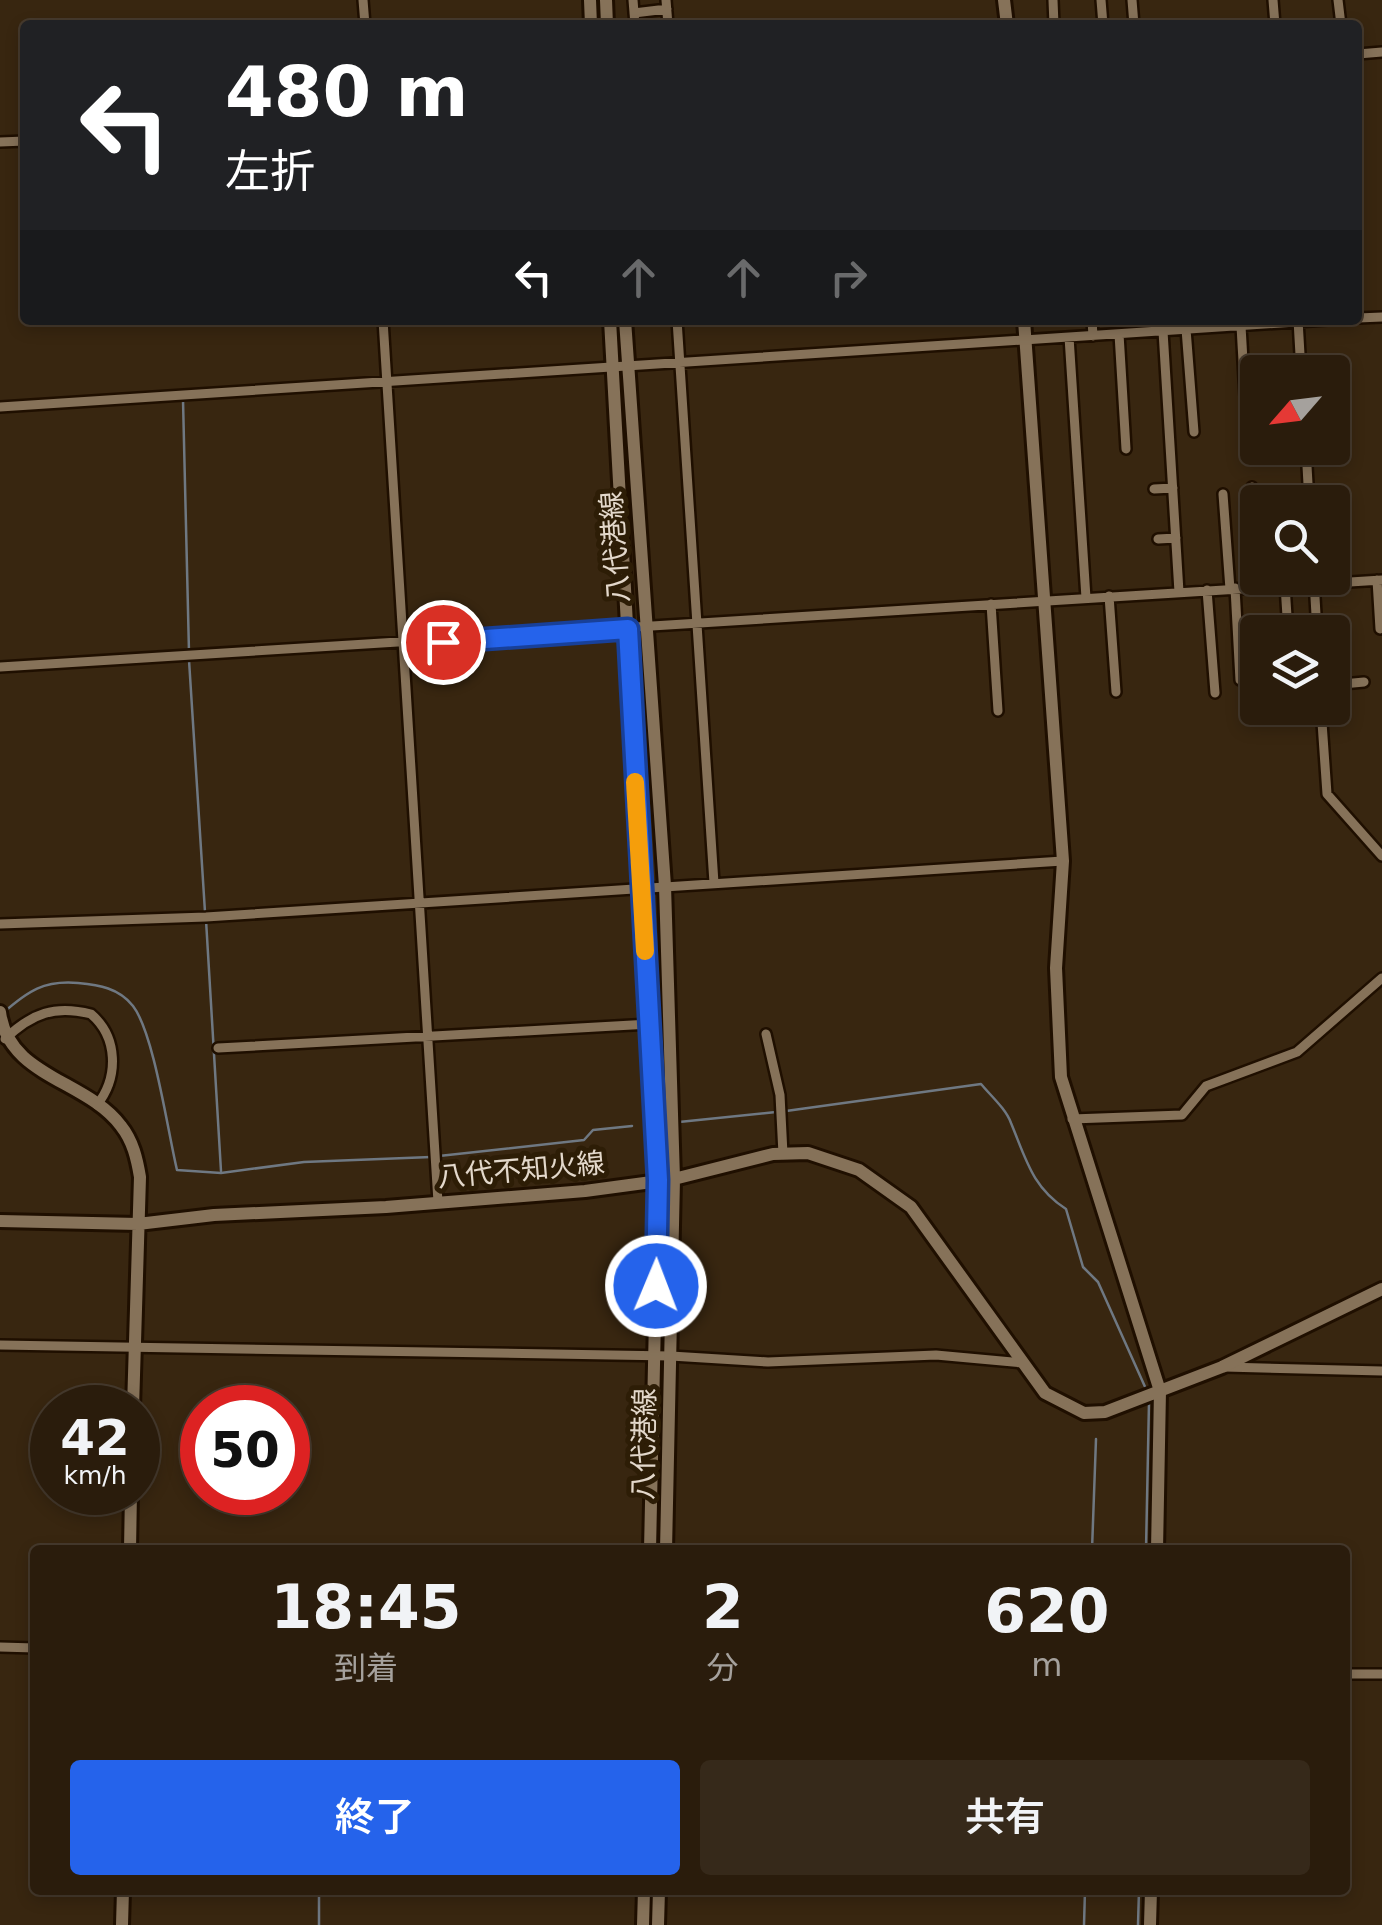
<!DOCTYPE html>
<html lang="ja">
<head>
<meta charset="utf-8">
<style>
  body { margin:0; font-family:"DejaVu Sans","Noto Sans JP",sans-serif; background:#36291a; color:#f1f3f6; height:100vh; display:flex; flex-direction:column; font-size:38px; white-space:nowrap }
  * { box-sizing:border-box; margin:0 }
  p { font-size:32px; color:#a5a19d }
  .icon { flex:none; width:55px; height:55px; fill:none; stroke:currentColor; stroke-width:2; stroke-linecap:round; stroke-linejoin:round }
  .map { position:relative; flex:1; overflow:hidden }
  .panel { position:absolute; left:30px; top:1545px; width:1320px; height:350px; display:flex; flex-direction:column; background:#2a1c0c; border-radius:10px; box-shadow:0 5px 15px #0003,0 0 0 2px #463a2d }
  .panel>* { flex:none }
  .hud { position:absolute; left:20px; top:20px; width:1342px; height:305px; border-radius:10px; box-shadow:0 5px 15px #0003,0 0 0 2px #463a2d; background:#202124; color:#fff; overflow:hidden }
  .needle { width:65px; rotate:242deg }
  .controls { position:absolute; left:1240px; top:355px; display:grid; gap:20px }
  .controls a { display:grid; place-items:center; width:110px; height:110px; border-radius:10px; background:#2a1c0c; box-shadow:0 5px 15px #0003,0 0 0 2px #463a2d; font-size:50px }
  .speed { position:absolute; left:30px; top:1385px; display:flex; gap:20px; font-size:50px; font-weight:700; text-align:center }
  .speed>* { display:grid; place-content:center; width:130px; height:130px; border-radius:50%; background:#2a1c0c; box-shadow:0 5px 15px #0003,0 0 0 2px #463a2d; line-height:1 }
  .speed small { font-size:25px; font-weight:400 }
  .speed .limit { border:15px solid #d22; background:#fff; color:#111 }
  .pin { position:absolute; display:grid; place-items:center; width:85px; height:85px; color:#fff; margin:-42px; border:5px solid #fff; border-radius:50%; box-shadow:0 2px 10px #0007 }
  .me { position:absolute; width:110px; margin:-55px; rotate:1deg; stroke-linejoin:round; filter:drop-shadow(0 0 8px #0008) }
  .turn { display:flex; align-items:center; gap:35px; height:210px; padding:0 40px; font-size:45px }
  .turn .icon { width:130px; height:130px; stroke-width:2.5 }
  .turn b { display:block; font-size:70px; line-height:85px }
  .lanes { display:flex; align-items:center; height:95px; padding:0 40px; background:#0003; justify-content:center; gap:50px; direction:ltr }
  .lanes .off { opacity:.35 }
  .eta { display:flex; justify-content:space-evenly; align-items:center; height:170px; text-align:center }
  .eta b { font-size:60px; font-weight:600; line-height:70px }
  .button { display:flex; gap:20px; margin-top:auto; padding:20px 40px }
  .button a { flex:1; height:115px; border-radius:10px; background:#2563eb; color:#fff; font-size:40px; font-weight:600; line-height:115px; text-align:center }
  .button a+a { background:#36291a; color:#f1f3f6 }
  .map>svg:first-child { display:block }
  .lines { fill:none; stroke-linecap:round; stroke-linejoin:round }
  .stream { stroke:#6f7882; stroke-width:2.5 }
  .street-casing { stroke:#1f0f00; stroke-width:14 }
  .secondary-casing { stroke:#1f0f00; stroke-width:18 }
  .street { stroke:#867259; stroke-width:9 }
  .secondary { stroke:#867259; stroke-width:12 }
  .route-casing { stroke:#184099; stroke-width:25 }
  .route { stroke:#2563eb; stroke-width:18 }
  .slow { stroke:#f59e0b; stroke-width:18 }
  .labels { text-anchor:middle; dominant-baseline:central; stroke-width:10; stroke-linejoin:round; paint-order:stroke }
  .street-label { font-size:28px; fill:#e3d8cb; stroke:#2d1d06 }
</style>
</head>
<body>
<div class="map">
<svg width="1382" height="1925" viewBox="0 0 1382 1925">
  <rect width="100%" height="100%" fill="#382610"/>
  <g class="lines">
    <!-- stream -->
    <path class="stream" d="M183 400 189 652
      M189 660 205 912
      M206 920 221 1171
      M3 1013C28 991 44 980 78 983 99 985 119 988 133 1006 154 1033 168 1133 177 1170L221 1173 304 1162 431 1157
      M786 1111 981 1084C991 1096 1006 1109 1011 1123 1026 1159 1032 1187 1066 1209L1083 1267 1098 1282 1146 1389
      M679 1122 776 1112
      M439 1156 584 1140 593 1130 632 1126
      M1092 1550 1096 1439
      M1146 1550 1149 1402
      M319 1925V1890
      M1084 1925 1085 1890
      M1138 1925 1139 1890"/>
    <defs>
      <path id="street" d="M363 0 365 25
        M633 0 635 25
        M666 0 668 25
        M1053 0 1054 25
        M1101 0 1103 25
        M1132 0 1134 25
        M1273 0 1275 25
        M1338 0 1341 25
        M634 13 667 9
        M1358 54 1382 52
        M0 142 25 141
        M1358 318 1382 317
        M383 320 438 1202
        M677 320 714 883
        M1092 320 1093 336
        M1298 320 1301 372
        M1241 326 1247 431
        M1186 329 1194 432
        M1163 331 1179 592
        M1119 334 1126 449
        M1069 337 1086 598
        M0 407 1327 320
        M1306 448 1309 502
        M1252 487 1258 587
        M1154 489 1173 488
        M1223 494 1230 589
        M1158 539 1176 538
        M1314 580 1317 632
        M1377 580 1380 629
        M1285 585 1288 632
        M1235 588 1240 680
        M1207 590 1215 693
        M1109 596 1116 692
        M991 604 998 711
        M0 667 1382 580
        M1332 685 1364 682
        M1321 708 1327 794 1382 856
        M0 924 206 917 1063 861
        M766 1034 780 1095 783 1154
        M5 1039C32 1013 55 1005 91 1014 118 1037 119 1077 97 1105
        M218 1048 650 1024
        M1072 1119 1182 1115 1206 1086 1297 1052 1382 978
        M0 1345 671 1356 768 1362 936 1355 1023 1363
        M1225 1367 1382 1371
        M0 1647 35 1648
        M1345 1674H1382"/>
      <path id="secondary" d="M590 0 591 25
        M606 0 607 25
        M1004 0 1007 25
        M610 320 658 1180 650 1550
        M625 320 665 886 674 1179 666 1550
        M1024 320 1063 861 1056 968 1061 1077 1160 1391 1157 1550
        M0 1012C8 1077 87 1080 121 1126 133 1141 137 1159 140 1177L133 1408
        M0 1221 138 1224 214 1215 386 1207 585 1191 674 1179 773 1154 808 1153 859 1170 911 1207 1045 1393 1084 1413 1105 1412 1222 1367 1382 1289
        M130 1550 131 1492
        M122 1925 123 1890
        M643 1925 644 1890
        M658 1925 659 1890
        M1150 1925 1151 1890"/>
    </defs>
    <!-- street casing -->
    <use href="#street" class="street-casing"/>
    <!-- secondary casing -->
    <use href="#secondary" class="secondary-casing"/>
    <!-- street -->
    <use href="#street" class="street"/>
    <!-- secondary -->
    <use href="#secondary" class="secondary"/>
  </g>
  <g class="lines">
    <defs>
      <path id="route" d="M443 642 628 629 658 1180 656 1286"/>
    </defs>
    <!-- route casing -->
    <use href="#route" class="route-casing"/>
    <!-- route -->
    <use href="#route" class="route"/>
    <!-- slow -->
    <path class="slow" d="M635 782 645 951"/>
  </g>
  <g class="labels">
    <!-- street labels -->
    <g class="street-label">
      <text transform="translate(615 547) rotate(-94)">八代港線</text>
      <text transform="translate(521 1170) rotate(-5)">八代不知火線</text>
      <text transform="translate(644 1444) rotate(-89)">八代港線</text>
    </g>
  </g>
</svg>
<div class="controls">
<a><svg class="needle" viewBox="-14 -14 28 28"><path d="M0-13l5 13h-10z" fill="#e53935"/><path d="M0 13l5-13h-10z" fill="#a5a19d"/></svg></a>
<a><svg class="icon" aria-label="search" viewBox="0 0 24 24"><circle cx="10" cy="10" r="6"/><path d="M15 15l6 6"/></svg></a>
<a><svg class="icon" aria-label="layers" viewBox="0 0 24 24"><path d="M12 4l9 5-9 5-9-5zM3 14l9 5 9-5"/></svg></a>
</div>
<div class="speed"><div>42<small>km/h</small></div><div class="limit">50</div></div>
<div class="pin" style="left:443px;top:642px;background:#d93025"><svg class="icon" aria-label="arrive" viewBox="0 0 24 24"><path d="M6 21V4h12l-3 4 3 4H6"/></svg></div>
<svg class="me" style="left:656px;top:1286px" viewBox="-20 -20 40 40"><circle r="17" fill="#2563eb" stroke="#fff" stroke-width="3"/><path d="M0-11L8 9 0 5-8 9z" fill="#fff"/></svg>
<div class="hud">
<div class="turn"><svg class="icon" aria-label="left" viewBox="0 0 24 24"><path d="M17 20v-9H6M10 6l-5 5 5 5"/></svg><div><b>480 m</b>左折</div></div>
<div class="lanes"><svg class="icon" aria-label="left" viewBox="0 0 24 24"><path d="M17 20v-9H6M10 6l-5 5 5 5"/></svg><svg class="icon off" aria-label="ahead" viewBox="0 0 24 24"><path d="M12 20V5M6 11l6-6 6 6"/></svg><svg class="icon off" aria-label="ahead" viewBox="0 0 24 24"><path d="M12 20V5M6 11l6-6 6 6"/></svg><svg class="icon off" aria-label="right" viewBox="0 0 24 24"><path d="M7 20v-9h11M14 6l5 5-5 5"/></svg></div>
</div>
<section class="panel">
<div class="eta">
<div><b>18:45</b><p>到着</p></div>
<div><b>2</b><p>分</p></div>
<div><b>620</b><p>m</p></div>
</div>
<div class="button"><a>終了</a><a>共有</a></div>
</section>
</div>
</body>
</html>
